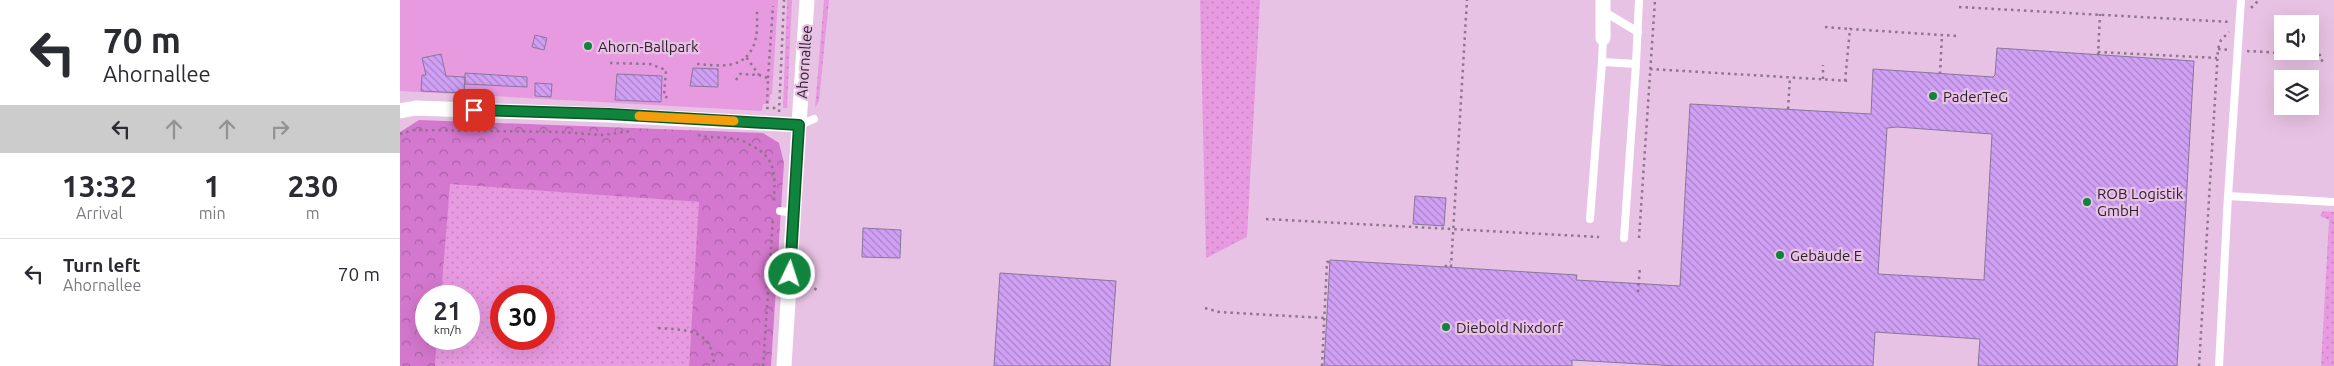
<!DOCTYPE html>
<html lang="en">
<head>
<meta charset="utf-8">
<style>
  body { margin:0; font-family:Ubuntu,sans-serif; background:#f2f2f3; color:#2b2b33; height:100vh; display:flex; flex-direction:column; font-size:19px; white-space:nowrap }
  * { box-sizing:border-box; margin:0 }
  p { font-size:16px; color:#7c7c81 }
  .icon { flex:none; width:28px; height:28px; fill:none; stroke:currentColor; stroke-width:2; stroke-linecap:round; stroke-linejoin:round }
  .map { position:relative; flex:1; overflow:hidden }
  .sheet { display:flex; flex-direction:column; background:#fff; width:400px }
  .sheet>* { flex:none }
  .top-card { background:#fff; color:#2b2b33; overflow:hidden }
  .buttons { position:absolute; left:1874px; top:15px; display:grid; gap:10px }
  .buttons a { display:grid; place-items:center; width:45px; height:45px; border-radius:0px; background:#fff; box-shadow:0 5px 20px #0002; font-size:25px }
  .speed { position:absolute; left:15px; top:285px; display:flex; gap:10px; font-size:25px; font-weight:700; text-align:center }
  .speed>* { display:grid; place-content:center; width:65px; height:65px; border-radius:50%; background:#fff; box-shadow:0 5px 20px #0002; line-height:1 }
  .speed small { font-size:12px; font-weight:400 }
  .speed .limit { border:8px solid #d22; background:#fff; color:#111 }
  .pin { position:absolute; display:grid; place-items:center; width:42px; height:42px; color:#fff; margin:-21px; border-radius:10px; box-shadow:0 2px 8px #0006 }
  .me { position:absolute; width:55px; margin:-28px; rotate:4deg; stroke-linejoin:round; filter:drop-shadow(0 0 4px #0008) }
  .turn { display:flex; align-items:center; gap:18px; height:105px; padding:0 20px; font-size:22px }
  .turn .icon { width:65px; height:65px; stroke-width:2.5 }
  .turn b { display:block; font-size:35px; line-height:42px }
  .lanes { display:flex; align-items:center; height:48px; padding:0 20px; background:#0003; justify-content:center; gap:25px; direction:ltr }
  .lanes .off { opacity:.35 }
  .eta { display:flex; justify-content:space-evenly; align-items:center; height:85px; text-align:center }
  .eta b { font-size:30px; font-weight:600; line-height:35px }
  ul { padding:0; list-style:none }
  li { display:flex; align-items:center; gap:15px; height:70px; padding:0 20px; border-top:1px solid #e1e1e2 }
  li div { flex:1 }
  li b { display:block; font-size:19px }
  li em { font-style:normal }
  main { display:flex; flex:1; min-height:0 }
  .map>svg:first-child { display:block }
  .grass { fill:url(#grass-dots); fill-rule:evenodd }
  .forest { fill:url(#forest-crowns) }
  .pitch { fill:#e89ae1 }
  .building { fill:url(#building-back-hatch); stroke:#8a759b; fill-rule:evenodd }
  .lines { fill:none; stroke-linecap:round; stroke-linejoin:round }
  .path { stroke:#8e748c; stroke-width:2.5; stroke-dasharray:2.5 4; stroke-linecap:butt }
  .lane { stroke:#fff; stroke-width:8 }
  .street { stroke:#fff; stroke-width:15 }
  .route-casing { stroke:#0a5627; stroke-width:12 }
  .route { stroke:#10843c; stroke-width:9 }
  .slow { stroke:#f59e0b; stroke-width:9 }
  .poi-dot { fill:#10843c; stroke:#e8c2e4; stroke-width:2 }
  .labels { text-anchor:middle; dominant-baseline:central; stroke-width:4.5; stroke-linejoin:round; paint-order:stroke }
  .poi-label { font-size:15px; fill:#2e202d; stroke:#e8c2e4; text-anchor:start }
  .street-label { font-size:15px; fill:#2e202d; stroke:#e8c2e4 }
</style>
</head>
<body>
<main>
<section class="sheet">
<div class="top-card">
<div class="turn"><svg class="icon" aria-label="left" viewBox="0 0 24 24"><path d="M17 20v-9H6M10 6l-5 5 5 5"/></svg><div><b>70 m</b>Ahornallee</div></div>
<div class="lanes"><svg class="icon" aria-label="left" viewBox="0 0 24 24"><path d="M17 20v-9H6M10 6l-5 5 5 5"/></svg><svg class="icon off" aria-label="ahead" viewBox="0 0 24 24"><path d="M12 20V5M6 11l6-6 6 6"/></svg><svg class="icon off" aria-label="ahead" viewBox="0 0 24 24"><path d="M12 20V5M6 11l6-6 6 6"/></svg><svg class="icon off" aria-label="right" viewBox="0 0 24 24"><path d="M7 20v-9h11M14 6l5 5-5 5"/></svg></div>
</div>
<div class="eta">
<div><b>13:32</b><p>Arrival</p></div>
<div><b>1</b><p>min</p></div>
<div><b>230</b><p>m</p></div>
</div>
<ul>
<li><svg class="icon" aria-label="left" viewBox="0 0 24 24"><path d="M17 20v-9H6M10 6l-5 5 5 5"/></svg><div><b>Turn left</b><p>Ahornallee</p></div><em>70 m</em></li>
</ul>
</section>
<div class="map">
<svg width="1934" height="366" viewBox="0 0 1934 366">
  <defs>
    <pattern id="grass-dots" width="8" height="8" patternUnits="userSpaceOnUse" patternTransform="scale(1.25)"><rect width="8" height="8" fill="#e89ae1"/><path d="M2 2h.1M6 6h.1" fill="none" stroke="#c784c1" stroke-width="1.8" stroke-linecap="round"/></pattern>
    <pattern id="forest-crowns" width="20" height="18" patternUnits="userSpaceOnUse" patternTransform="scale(1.25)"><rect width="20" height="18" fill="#d477ce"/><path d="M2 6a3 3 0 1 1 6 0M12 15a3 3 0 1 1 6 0" fill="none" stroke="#ac61a8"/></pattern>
    <pattern id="building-back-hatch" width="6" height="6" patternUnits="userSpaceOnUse" patternTransform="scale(1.25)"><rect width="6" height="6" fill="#d0a0f5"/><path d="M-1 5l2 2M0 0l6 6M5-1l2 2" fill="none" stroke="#a982c7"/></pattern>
  </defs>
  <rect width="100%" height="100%" fill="#e8c2e4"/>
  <!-- grass -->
  <path class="grass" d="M387 0H392L387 108H383Z
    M424 0H429L419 101 415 108Z
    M800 0H860L847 237 806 258Z
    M49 183 300 202 289 366H35L37 339H69V296H41ZM101 296H144V339H101Z
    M1923 211 1934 212V366H1921L1929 220 1920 216Z"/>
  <!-- forest -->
  <path class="forest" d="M19 120 363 133 379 143 384 163 371 366H289L299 202 50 184 41 296H26V339H37L35 366H0V132Z"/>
  <!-- pitch -->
  <path class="pitch" d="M0 0H378L372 94 370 95 369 104H363L362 111 0 91Z"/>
  <!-- building -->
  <path class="building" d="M135 35 147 38 144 50 132 47Z
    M1597 48 1794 61 1777 366H1578L1580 339 1475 332 1473 366H1277L1172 360V366H924L930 260 1177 275 1176 280 1280 286 1290 104 1471 114 1473 69 1593 77 1595 75ZM1497 127 1592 134 1584 280 1478 274 1487 128Z
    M41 54 46 76 65 77 64 93 21 91 22 75H26L22 58Z
    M293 68 318 69V87L290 86Z
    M65 73 127 77V87L65 84Z
    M217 74 262 76 261 102 215 100Z
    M135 83 152 84 151 97 135 96Z
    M1015 196 1046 198 1044 226 1013 224Z
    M463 228 501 230 500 258 462 257Z
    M600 273 716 281 710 366H594Z"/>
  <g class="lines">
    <!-- path -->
    <path class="path" d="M1559 7 1831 22
      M1851 8 1859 0
      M1425 27 1450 29
      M1818 49 1829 50
      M1847 51 1920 55V58L1924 63
      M1698 52 1817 58
      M1876 52V56L1880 59
      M1698 55 1700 14
      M346 57C359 44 357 27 357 11
      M210 63 250 64 266 70 264 96 268 98
      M297 64C315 65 333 69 346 57L359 75
      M1250 69 1451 81
      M1540 74 1542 35
      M368 78 373 6
      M1423 79V65
      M336 80 340 74 359 75 368 78 367 108H379
      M1445 81 1450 29 1557 36
      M1388 109 1390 77
      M379 112 384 0
      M0 134 14 130 159 132 202 135 231 131
      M298 135C312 139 324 136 337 139 342 140 347 143 352 146 377 158 375 177 374 202
      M866 219 1199 237
      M1239 238 1255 0
      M1045 267 1050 262
      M1051 267 1067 0
      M403 282 419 291
      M1238 292 1240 267
      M805 308 819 312 924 318
      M258 328C287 330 313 329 314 366
      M363 366 373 218
      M922 366 927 262H930
      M1799 366 1818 49 1821 40 1829 32"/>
    <!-- lane -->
    <path class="lane" d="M1203 11 1238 32
      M1203 38 1202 62 1236 64 1239 0
      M399 125 414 119
      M1828 196 1841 0
      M380 211 394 213
      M1190 219 1202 62
      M1224 238 1236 64
      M1819 366 1828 196 1934 202"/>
    <!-- street -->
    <path class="street" d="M1203 0V38
      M0 111 16 108 209 115 399 125 407 0
      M384 366 399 125"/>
  </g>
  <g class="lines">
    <defs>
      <path id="route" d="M74 110 209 114 399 125 390 274"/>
    </defs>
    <!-- route casing -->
    <use href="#route" class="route-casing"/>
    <!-- route -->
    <use href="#route" class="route"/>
    <!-- slow -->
    <path class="slow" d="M239 116 334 121"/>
  </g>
  <!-- markers -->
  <g class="poi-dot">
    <circle cx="188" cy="46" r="5"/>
    <circle cx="1533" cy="96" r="5"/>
    <circle cx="1687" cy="202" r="5"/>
    <circle cx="1380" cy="255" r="5"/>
    <circle cx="1046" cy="327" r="5"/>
  </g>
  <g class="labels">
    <!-- poi labels -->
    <g class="poi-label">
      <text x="198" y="46">Ahorn-Ballpark</text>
      <text x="1543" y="96">PaderTeG</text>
      <text x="1697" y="193">ROB Logistik<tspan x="1697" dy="17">GmbH</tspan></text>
      <text x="1390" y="255">Gebäude E</text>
      <text x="1056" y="327">Diebold Nixdorf</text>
    </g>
    <!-- street labels -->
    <g class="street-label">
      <text transform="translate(404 62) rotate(-86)">Ahornallee</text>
    </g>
  </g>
</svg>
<div class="buttons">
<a><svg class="icon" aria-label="sound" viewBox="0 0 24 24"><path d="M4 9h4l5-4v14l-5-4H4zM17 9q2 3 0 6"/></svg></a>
<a><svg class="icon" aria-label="layers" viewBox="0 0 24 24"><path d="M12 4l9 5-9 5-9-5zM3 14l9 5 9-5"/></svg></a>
</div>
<div class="speed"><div>21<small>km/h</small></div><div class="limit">30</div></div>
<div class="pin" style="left:74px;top:110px;background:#d93025"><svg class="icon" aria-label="arrive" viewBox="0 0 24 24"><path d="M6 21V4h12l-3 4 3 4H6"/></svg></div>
<svg class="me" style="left:390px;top:274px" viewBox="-20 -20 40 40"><circle r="17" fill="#10843c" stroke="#fff" stroke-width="3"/><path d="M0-11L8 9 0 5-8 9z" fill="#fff"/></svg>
</div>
</main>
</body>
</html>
